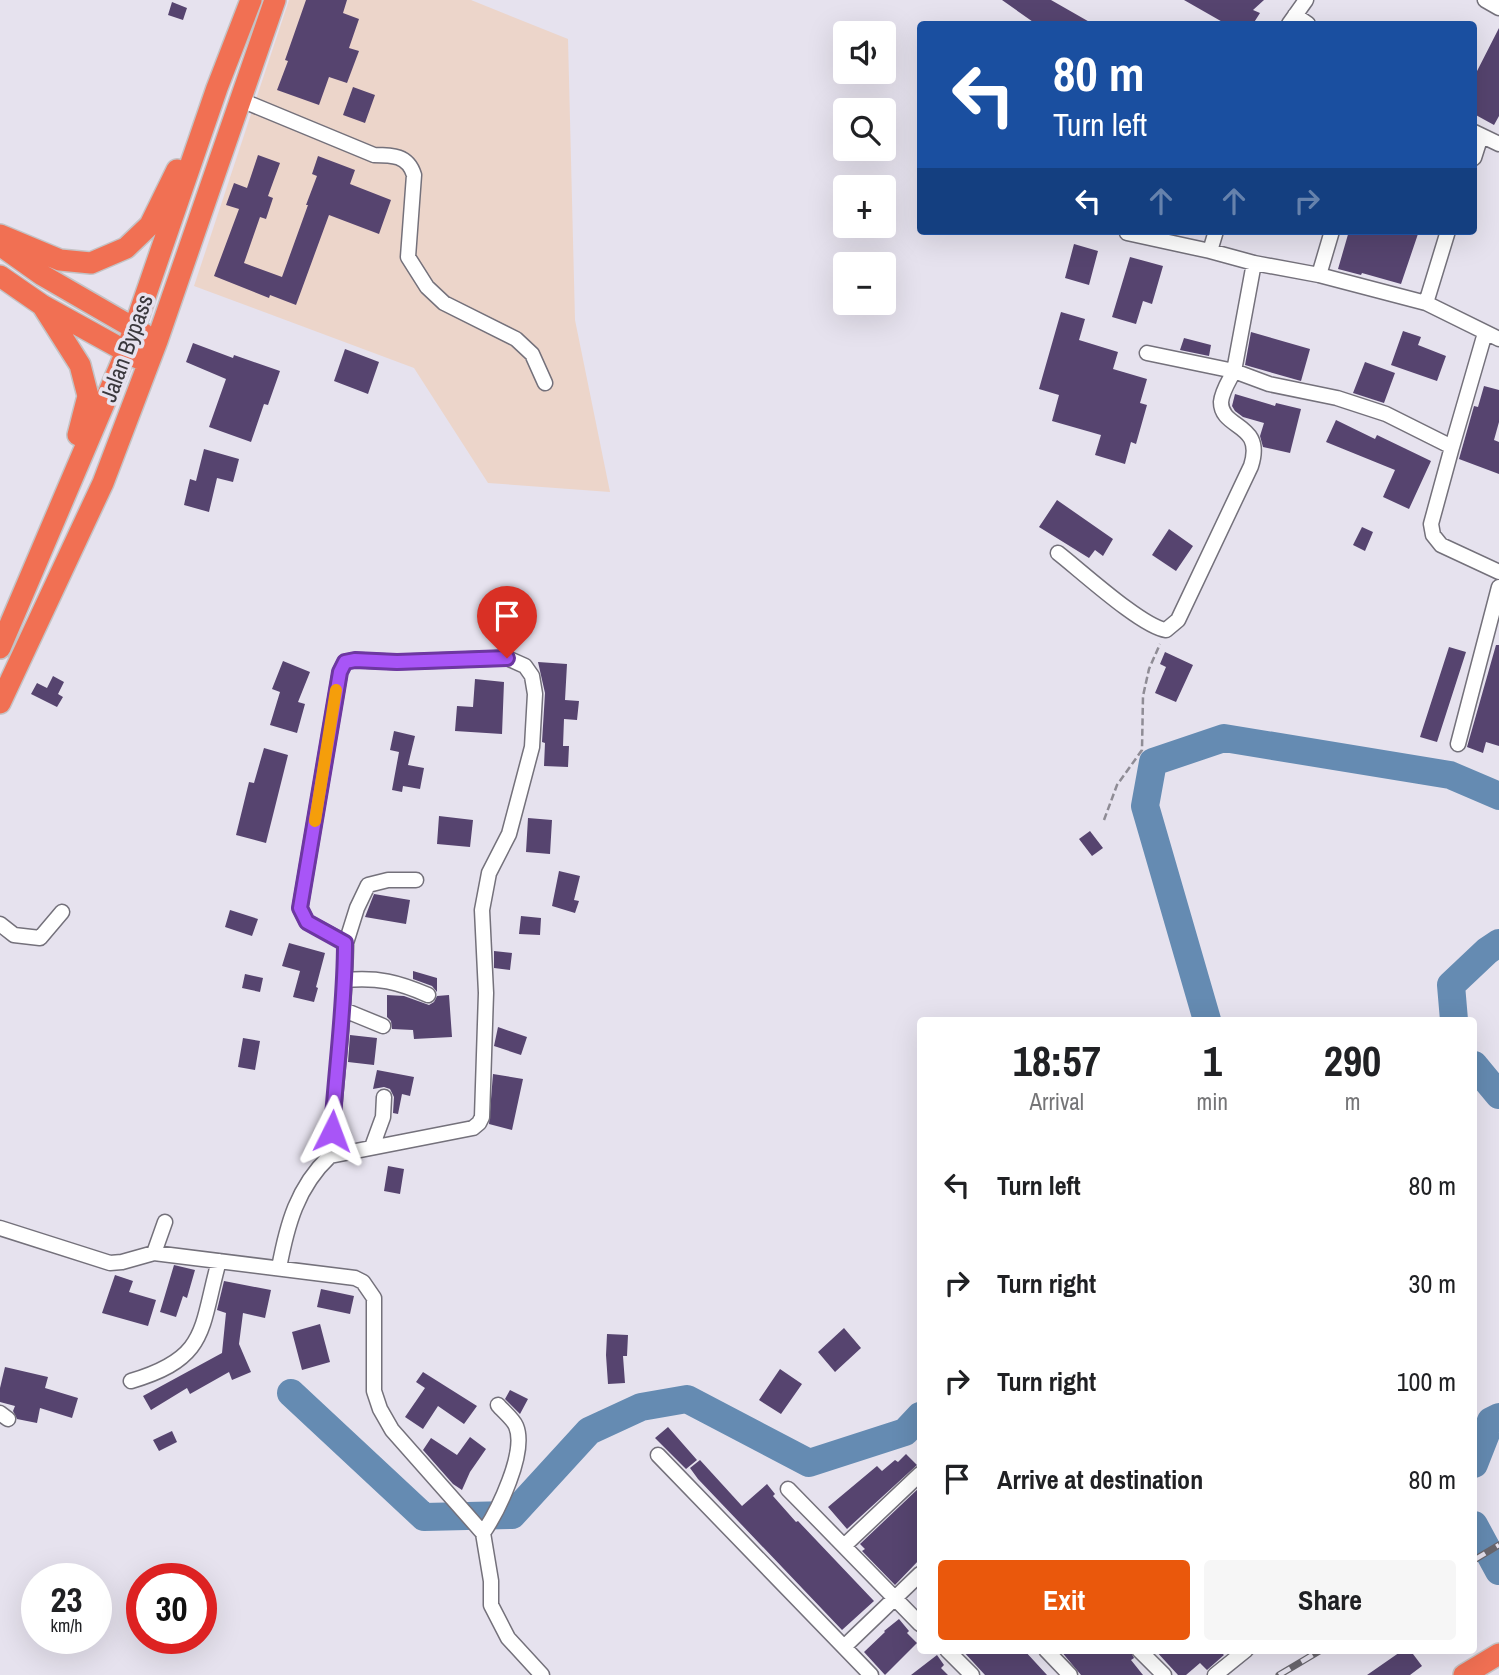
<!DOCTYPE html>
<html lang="en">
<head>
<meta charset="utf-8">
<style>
  body { margin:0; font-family:"Archivo Narrow",sans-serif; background:#f6f6f6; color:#202124; height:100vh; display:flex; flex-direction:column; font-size:26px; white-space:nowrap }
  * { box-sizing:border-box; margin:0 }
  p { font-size:23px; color:#757577 }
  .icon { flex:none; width:38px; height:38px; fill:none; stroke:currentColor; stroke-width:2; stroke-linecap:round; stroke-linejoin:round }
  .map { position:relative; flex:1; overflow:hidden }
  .sheet { position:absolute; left:917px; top:1017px; width:560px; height:637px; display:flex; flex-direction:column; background:#fff; border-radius:7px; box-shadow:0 7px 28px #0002 }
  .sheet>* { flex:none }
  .top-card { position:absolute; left:917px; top:21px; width:560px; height:214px; border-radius:7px; box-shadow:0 7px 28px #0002; background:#1a4fa0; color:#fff; overflow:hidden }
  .buttons { position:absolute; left:833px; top:21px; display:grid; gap:14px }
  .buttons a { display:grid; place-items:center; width:63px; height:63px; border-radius:7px; background:#fff; box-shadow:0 7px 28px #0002; font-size:35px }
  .speed { position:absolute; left:21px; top:1563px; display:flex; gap:14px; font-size:35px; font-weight:700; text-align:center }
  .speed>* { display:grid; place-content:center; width:91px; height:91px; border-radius:50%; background:#fff; box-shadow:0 7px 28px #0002; line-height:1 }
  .speed small { font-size:18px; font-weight:400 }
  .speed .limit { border:10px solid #d22; background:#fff; color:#111 }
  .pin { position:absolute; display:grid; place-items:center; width:60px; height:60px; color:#fff; margin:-72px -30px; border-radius:50% 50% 50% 0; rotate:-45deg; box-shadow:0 0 7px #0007 }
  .pin .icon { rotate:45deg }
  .me { position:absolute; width:77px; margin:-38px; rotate:3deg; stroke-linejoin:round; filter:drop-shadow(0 0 5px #0008) }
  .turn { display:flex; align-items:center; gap:24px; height:147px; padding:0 21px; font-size:32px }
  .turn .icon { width:91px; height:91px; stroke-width:2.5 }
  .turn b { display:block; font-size:49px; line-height:60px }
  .lanes { display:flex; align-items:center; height:66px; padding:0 21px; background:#0003; justify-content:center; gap:35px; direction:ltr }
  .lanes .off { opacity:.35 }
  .eta { display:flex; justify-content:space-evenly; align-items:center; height:119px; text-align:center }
  .eta b { font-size:42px; font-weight:700; line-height:49px }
  .action { display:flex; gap:14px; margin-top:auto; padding:14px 21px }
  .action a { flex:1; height:80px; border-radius:7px; background:#ea580c; color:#fff; font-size:28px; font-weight:700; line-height:80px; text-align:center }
  .action a+a { background:#f6f6f6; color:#202124 }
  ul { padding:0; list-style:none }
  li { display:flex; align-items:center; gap:21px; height:98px; padding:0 21px }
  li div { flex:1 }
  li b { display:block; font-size:26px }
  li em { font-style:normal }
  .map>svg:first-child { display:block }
  .industrial { fill:#ecd5ca }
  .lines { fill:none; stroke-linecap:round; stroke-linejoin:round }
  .river { stroke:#658bb2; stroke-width:28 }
  .building { fill:#56446f }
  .minor-casing { stroke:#74717b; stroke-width:17 }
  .highway-casing { stroke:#c4c3c5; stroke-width:24 }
  .path { stroke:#8f8c95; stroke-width:2.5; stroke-dasharray:7 3.5; stroke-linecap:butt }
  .minor { stroke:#fff; stroke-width:14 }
  .highway { stroke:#f17053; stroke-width:21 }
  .rail-casing { stroke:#69666d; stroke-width:7 }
  .rail { stroke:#e6e2ee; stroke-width:4.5; stroke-dasharray:13; stroke-linecap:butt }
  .route-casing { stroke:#6d37a1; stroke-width:18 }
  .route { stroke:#a855f7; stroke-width:12 }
  .slow { stroke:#f59e0b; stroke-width:12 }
  .labels { text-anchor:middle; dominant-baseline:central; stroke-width:7; stroke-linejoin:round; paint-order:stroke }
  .street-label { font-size:23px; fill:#3a383d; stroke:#e6e2ee }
</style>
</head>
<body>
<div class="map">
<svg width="1499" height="1675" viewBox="0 0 1499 1675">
  <rect width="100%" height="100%" fill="#e6e2ee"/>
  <!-- industrial -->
  <path class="industrial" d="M289 0H471L568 39 575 320 610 492 488 483 414 368 194 286Z"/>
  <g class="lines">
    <!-- river -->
    <path class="river" d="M1207 1020 1145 806 1153 762 1224 738 1450 775 1499 796
      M1454 1020 1451 985 1487 951 1499 943
      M1474 1065 1499 1095
      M291 1393 424 1517 512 1515 589 1431 641 1407 687 1399 809 1463 905 1432 920 1416
      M1474 1464 1491 1421 1499 1417
      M1474 1525 1499 1571"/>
  </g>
  <!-- building -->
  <path class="building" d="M306 0H347L343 13 359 19 349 48 359 51 347 83 329 77 319 105 277 90 288 61 285 60Z
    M1002 0H1051L1093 24H1036Z
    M1184 0H1264L1253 10 1260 13 1253 24H1226Z
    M172 2 187 8 183 20 168 15Z
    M1499 28V116L1494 125 1474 114V77Z
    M353 87 375 95 365 123 343 115Z
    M258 155 280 163 268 196 273 198 266 219 260 217 244 263 282 277 308 205H306L317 176 312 174 318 156 355 170 350 184 391 200 379 234 329 215 296 305 270 295 269 298 214 276 239 209 226 205 234 183 247 188Z
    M1349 231H1419L1401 284 1362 273 1361 275 1338 269Z
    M1074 244 1098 251 1089 285 1065 278Z
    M1130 257 1163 266 1152 304 1143 301 1136 324 1112 317Z
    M1061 312 1085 319 1079 340 1118 352 1113 369 1147 379 1140 403 1147 405 1136 444 1131 442 1125 464 1095 455 1101 435 1052 421 1059 395 1039 389Z
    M1403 331 1421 337 1418 345 1446 356 1437 381 1391 365Z
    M1251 332 1310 349 1301 381 1245 365Z
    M1184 338 1211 345 1209 356 1180 350Z
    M193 343 233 358 234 355 280 371 268 405 264 404 251 442 209 427 226 379 186 362Z
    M345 349 379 362 368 394 334 381Z
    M1365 362 1395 373 1384 403 1353 393Z
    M1484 386 1499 390V422L1494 440 1499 442V474L1459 459 1474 406 1478 407Z
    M1235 394 1275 406 1276 403 1301 409 1290 453 1263 447 1260 436 1264 423 1243 417 1235 411 1232 406Z
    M1336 420 1375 439 1377 435 1431 461 1409 509 1383 497 1395 470 1326 442Z
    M204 449 239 459 233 482 217 478 209 512 184 505 190 479 196 481Z
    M1057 500 1113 539 1103 556 1095 550 1089 558 1039 527Z
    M1362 527 1373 532 1365 551 1353 545Z
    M1169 529 1193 546 1176 571 1152 555Z
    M1496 645H1499V746L1486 742 1483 753 1467 747Z
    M1449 647 1466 652 1437 742 1420 737Z
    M1165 652 1193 665 1176 702 1155 693 1166 667 1160 664Z
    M283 661 310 672 298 702 305 704 297 733 270 725 280 692 272 689Z
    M538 662 567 664 565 700 579 701 577 720 564 719 563 746H569L568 767 544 766 545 743 542 742 545 693Z
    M53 676 64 682 58 694 63 697 57 707 31 694 37 683 47 688Z
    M475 679 504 682 502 734 455 731 457 706 473 707Z
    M394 731 415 736 408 765 424 768 420 789 403 786 402 792 392 790 399 752 390 750Z
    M264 748 288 755 266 843 236 835 249 782 254 783Z
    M439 816 473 820 470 847 437 844Z
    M528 818 552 820 550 854 526 852Z
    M1090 831 1103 848 1092 856 1079 839Z
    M559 871 580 876 574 900 579 901 575 913 552 906Z
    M374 894 410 900 406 924 365 917Z
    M230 910 258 919 252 936 225 927Z
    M521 916 541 918 540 935 519 934Z
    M289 943 325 953 316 987 318 988 314 1002 293 997 300 971 282 966Z
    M494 951 512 953 510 970 494 968Z
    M413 971 437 978V992L432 986 413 979Z
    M245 974 263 978 260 992 242 988Z
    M387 995 404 996 429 1005 434 1002 437 996 449 995 452 1037 414 1039 413 1030 392 1029 391 1021 387 1017Z
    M498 1027 527 1037 521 1055 494 1046Z
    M350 1035 377 1038 374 1065 348 1062Z
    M243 1038 260 1041 255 1070 238 1067Z
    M377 1070 414 1077 410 1096 402 1094 398 1114 393 1113 394 1097 390 1089 384 1087 373 1089Z
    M493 1074 523 1079 512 1130 489 1124Z
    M388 1166 404 1169 400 1194 384 1191Z
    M174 1265 195 1270 187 1298 183 1296 176 1317 160 1312Z
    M115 1275 133 1281 129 1292 156 1300 148 1326 102 1313Z
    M224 1281 271 1290 265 1318 243 1313 239 1344 251 1372 232 1380 229 1372 190 1394 187 1388 151 1410 143 1396 222 1353 226 1313 217 1310Z
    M321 1289 354 1296 350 1314 317 1307Z
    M320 1324 330 1362 302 1370 292 1332Z
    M844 1328 861 1348 835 1372 818 1352Z
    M607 1334 628 1335 627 1356H623L625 1383 608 1384 606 1355Z
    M5 1367 48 1377 45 1388 78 1398 72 1418 40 1408 37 1423 17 1419 13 1411 15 1406 0 1402V1388Z
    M780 1369 802 1384 781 1414 759 1400Z
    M423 1372 477 1406 464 1424 438 1406 423 1429 405 1417 425 1388 416 1382Z
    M510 1390 528 1399 520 1414 505 1399Z
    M668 1427 697 1460 686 1469 655 1438Z
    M172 1431 177 1442 159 1451 153 1440Z
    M470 1437 486 1449 470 1472 462 1490 453 1484 423 1450 431 1438 457 1455Z
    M906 1454 917 1465 847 1529 828 1507 877 1466 882 1471 895 1460 898 1462Z
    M700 1460 742 1506 767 1484 775 1494 773 1496 796 1522 798 1521 874 1601 842 1630 698 1479 690 1468Z
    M920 1487V1559L895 1585 862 1551 865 1549 860 1544Z
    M899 1619 909 1631 907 1633 917 1643 885 1675 864 1652 885 1632 884 1631Z
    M962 1650H1024L1047 1675H985Z
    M1060 1650H1130L1134 1658 1131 1660 1143 1675H1081Z
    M1155 1650H1219L1224 1655 1207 1670 1200 1663 1186 1675H1178Z
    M1403 1650H1410L1422 1666 1410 1675H1367Z
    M937 1655 944 1665 941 1668 948 1675H911Z"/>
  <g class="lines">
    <defs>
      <path id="minor" d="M1485 0 1499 8
        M1295 15 1308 24
        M1289 24 1306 0
        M241 100 374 155C392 155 408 155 414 175L408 257 427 287 444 303 516 339 532 354 545 383
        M1474 132 1499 144
        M1474 158 1481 136
        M1216 231 1210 251 1254 263 1234 371 1269 384 1337 398 1386 414 1452 447 1485 333
        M1448 231 1426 303 1499 339
        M1127 233 1210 251
        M1254 263 1319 275 1332 231
        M1319 275 1426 303
        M1452 447 1431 524 1433 535 1441 545 1499 572
        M1058 553C1080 570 1142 627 1166 630L1178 620 1251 466C1265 422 1221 430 1221 402 1222 391 1229 381 1234 371L1147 353
        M1458 744 1499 587
        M0 924 14 935 40 938 62 912
        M346 943 357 908 368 885 388 880H416
        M345 980C378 977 398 982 428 995
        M344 1010 383 1026
        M372 1147 383 1117 384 1097
        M0 1228 110 1263 122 1262 154 1253 355 1278 363 1282 374 1298V1391L380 1409 392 1430 483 1533 491 1581V1605L508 1638 542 1675
        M154 1253 165 1222
        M279 1268C287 1225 297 1187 330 1156L473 1128 479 1123 482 1117 486 993 482 910 489 873 509 834 532 747 535 694 532 676 525 666 507 658 397 662 355 660 345 662 340 672 300 908 307 922 346 943C345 1014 335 1085 330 1156
        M131 1381C209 1358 200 1329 219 1261
        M0 1413 8 1419
        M658 1455 871 1675
        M788 1489 920 1624
        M483 1533C498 1511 527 1452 516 1426 513 1419 503 1411 498 1405
        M844 1546 920 1474
        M844 1647 920 1574
        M947 1650 972 1675
        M1046 1650 1070 1675
        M1139 1650 1164 1675
        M1215 1675 1246 1650"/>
      <path id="highway" d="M0 235 60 260 91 263 126 248 150 225 177 170
        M0 245 42 275 144 334
        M0 276 42 305 138 358
        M42 305 80 365 88 396 78 435
        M0 648 126 352 217 88 251 0
        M0 703 103 483 157 341 275 0
        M1464 1675 1499 1654"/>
    </defs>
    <!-- minor casing -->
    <use href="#minor" class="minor-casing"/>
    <!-- highway casing -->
    <use href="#highway" class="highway-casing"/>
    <!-- path -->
    <path class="path" d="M1104 820 1117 785 1142 750 1143 696 1149 669 1160 644"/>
    <!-- minor -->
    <use href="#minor" class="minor"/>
    <!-- highway -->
    <use href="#highway" class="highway"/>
    <defs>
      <path id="rail" d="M1474 1560 1499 1545
        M1279 1675 1321 1650"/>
    </defs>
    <!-- rail casing -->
    <use href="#rail" class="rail-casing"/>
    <!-- rail -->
    <use href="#rail" class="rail"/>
  </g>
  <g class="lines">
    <defs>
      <path id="route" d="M332 1131C336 1068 345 1006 345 943L307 922 300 908 340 672 345 662 355 660 397 662 507 658"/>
    </defs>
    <!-- route casing -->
    <use href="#route" class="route-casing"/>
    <!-- route -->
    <use href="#route" class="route"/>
    <!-- slow -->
    <path class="slow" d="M315 821 336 690"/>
  </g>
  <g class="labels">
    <!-- street labels -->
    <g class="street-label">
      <text transform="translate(126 348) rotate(-70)">Jalan Bypass</text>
    </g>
  </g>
</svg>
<div class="buttons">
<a><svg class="icon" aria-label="sound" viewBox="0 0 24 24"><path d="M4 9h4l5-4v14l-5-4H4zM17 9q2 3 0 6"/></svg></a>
<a><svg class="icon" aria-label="search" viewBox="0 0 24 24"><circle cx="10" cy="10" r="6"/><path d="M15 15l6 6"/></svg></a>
<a>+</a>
<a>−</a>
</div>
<div class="speed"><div>23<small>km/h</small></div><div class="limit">30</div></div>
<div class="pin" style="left:507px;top:658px;background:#d93025"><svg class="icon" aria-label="arrive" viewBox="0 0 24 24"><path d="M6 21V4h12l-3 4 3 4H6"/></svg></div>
<svg class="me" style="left:332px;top:1131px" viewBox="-20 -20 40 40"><path d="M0-17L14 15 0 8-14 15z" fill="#a855f7" stroke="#fff" stroke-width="4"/></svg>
<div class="top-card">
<div class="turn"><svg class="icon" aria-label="left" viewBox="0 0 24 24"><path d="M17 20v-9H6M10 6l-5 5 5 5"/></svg><div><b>80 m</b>Turn left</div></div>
<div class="lanes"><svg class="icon" aria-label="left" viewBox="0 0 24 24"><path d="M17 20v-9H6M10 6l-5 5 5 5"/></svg><svg class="icon off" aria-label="ahead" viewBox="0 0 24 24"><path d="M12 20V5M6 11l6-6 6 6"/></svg><svg class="icon off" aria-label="ahead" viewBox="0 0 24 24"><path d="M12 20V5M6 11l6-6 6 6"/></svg><svg class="icon off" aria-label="right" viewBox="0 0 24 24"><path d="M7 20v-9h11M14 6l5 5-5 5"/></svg></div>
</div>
<section class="sheet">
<div class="eta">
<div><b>18:57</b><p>Arrival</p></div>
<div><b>1</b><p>min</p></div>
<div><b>290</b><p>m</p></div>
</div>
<ul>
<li><svg class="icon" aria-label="left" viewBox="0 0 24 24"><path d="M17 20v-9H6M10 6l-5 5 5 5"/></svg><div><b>Turn left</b></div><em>80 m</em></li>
<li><svg class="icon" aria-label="right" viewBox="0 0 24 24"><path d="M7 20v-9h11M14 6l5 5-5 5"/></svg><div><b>Turn right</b></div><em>30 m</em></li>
<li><svg class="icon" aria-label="right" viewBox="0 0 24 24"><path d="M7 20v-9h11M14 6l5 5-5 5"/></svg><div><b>Turn right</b></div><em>100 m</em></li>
<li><svg class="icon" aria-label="arrive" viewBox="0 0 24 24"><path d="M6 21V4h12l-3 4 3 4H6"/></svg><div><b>Arrive at destination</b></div><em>80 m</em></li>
</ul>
<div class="action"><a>Exit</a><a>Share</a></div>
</section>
</div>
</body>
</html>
